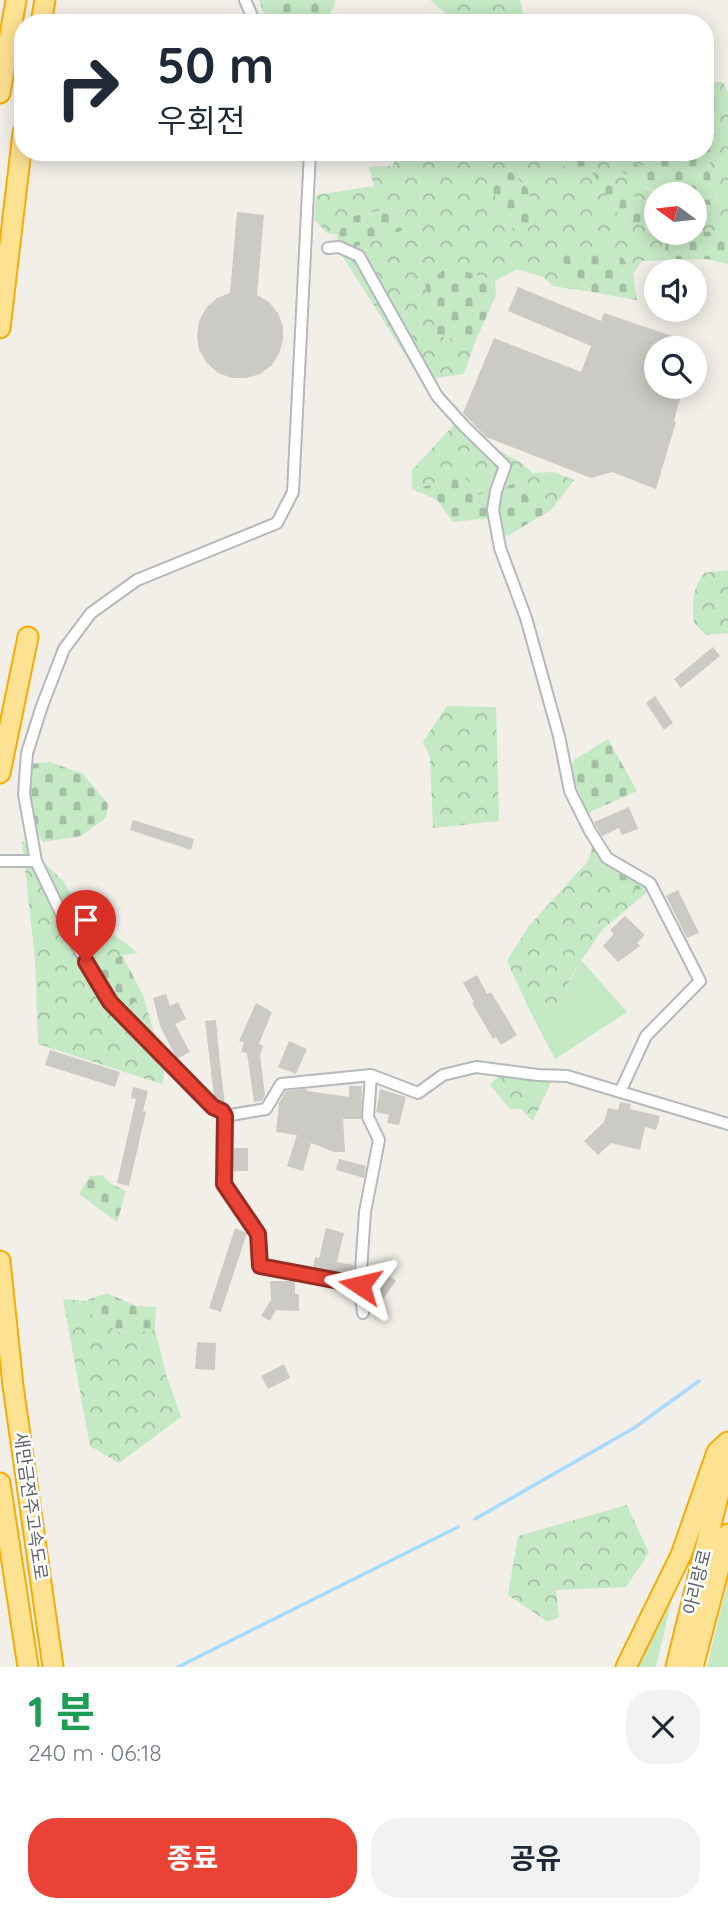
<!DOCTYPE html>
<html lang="ko">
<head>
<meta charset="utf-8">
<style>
  body { margin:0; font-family:Quicksand,"Noto Sans KR",sans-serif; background:#f2f2f3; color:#1f2937; height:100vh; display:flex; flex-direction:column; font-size:26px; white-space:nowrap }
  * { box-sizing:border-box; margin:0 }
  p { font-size:23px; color:#747a83 }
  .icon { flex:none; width:38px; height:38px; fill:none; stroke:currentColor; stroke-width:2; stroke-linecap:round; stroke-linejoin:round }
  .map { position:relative; height:1667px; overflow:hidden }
  .sheet { display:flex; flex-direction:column; background:#fff; flex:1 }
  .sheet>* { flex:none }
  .guide { position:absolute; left:14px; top:14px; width:700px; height:147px; border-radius:28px; box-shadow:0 4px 18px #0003; background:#fff; color:#1f2937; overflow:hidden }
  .needle { width:46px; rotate:285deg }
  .buttons { position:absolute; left:644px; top:182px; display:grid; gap:14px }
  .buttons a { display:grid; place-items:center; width:63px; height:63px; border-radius:50%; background:#fff; box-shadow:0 4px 18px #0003; font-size:35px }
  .pin { position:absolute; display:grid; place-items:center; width:60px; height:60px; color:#fff; margin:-72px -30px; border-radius:50% 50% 50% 0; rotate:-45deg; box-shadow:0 0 7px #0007 }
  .pin .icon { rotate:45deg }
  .me { position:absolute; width:77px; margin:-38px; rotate:280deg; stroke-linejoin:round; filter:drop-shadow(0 0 5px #0008) }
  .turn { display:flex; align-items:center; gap:24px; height:147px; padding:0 28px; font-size:32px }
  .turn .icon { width:91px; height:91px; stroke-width:2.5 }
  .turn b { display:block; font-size:49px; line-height:60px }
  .round { display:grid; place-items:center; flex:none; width:74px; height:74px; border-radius:28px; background:#f2f2f3 }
  .head { display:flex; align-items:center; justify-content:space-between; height:119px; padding:0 28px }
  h1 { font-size:42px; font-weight:700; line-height:52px; color:#1e9e55 }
  .primary-button { display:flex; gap:14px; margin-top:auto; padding:14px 28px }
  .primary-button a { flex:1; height:80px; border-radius:28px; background:#ea4335; color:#fff; font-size:28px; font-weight:700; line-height:80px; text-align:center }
  .primary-button a+a { background:#f2f2f3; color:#1f2937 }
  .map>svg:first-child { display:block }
  .green { fill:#c5e8c5 }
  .forest { fill:url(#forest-crowns) }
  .cemetery { fill:url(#cemetery-stones) }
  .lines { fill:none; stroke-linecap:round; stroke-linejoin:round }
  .stream { stroke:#aadaff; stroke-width:3.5 }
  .building { fill:#cccac5 }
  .street-casing { stroke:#b5b8bc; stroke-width:14 }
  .highway-casing { stroke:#f9ab00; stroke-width:23 }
  .street { stroke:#fff; stroke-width:10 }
  .highway { stroke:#fde293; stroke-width:19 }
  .route-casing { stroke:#982c22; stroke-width:18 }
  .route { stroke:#ea4335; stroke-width:12 }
  .labels { text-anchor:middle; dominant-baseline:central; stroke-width:5; stroke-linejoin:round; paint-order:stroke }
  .street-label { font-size:18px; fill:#5f6368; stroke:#fff }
</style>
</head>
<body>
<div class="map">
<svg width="728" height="1667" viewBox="0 0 728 1667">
  <defs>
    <pattern id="forest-crowns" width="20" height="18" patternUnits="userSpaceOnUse" patternTransform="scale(1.75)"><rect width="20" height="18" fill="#c5e8c5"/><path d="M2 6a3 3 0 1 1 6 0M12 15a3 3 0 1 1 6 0" fill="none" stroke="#a3c0a4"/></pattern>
    <pattern id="cemetery-stones" width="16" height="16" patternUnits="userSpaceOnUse" patternTransform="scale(1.75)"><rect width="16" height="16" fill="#c5e8c5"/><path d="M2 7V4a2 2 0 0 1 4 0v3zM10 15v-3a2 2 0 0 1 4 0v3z" fill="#a3c0a4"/></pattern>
  </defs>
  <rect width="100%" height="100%" fill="#f1efe8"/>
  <!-- green -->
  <path class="green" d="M581 960 627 1012 555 1059 529 1009H556Z
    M728 1580V1667H707Z
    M675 1586 656 1667H635Z"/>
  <!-- forest -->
  <path class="forest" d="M430 0H520L525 23H457Z
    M705 82H723L728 93V231L695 232V202L719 206 709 170 712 143H705Z
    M400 152H484L490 158 500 152H555L565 167 593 172 594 152H671L655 167 636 165 622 153 646 189 663 194H656V233H667L664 260 642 261 633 274 623 258 581 282 591 292 553 286 543 277 517 269 495 281 449 266 437 336 475 342 464 374 421 380 340 252 405 228 389 209 349 217 337 235 327 233 314 219 316 195 374 186 369 167 392 166Z
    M462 416 496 449 520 462 533 473 554 472 574 480 551 510 536 507 517 483 479 495 460 472 439 483 412 489V470Z
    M728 570V633L706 635 694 623C692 603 692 590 704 573Z
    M447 706 496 707 499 821 433 828 430 757 423 742Z
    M22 841 63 881 77 906 138 953 122 955 97 968 107 998 124 1011 143 995 165 1070 162 1084 38 1044 35 960Z
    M588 861 646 893 603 929 576 968 556 1009H529L507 961 528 927Z
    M499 1076 551 1082 533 1121 521 1109H510L490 1085Z
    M63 1299 85 1301 93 1316 119 1332 155 1330 166 1374 181 1417 119 1463 90 1446Z
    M627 1505 649 1553 626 1587 556 1590 559 1617 548 1622 508 1595 518 1536Z"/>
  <!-- cemetery -->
  <path class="cemetery" d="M259 0H336L326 23H267Z
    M712 142 709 170 719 207 695 202V194C656 194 652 193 621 171V153L636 165 655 167 671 152H705V143Z
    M555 152H594L593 172 648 204 650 219 630 225 615 211 593 173 565 167Z
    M511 172 528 189 536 224 514 232 493 192 492 183Z
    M389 209 406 229 340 252 337 235 349 217Z
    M728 231V264L707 259 664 260 667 233Z
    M578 251 623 258 633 274 637 300 591 292 557 255Z
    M449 266 495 281 496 295 475 342 437 336 425 284Z
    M460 471 479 495 517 483 536 507 551 510 502 539 489 518 453 522 437 500 412 489 439 483Z
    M608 739 637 791 588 813 570 771 574 760Z
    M50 762 83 774 108 804 106 818 81 836 43 842C29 822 29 788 29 764Z
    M592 848 609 865 646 886V893L632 886 614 889 610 874 588 861Z
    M122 955 143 995 124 1011 110 997 97 968Z
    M102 1175 111 1184 126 1191 117 1222 79 1194 90 1176Z
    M107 1293 136 1306 156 1307 155 1330 119 1332 93 1316 85 1301Z"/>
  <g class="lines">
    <!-- stream -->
    <path class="stream" d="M475 1519 634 1428 699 1381
      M178 1667 458 1527"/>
  </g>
  <!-- building -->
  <path class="building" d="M237 212 264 215 257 295 269 302 278 313 283 326V340L279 354 272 365 260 374 246 378H232L218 373 207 363 199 350 197 336 199 321 206 308 217 298 230 293Z
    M518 287 601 321 604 313 672 336 684 348H656V387H683L674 421 676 422 656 489 612 472 591 478 486 437 463 413 494 338 581 372 591 346 508 311Z
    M713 647 720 656 681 688 674 679Z
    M655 696 673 723 664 730 646 703Z
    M629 807 638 829 622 835 619 828 602 836 594 822Z
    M133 820 194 839 191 850 130 830Z
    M678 890 699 933 687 938 666 896Z
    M625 916 645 935 637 943 640 946 618 962 603 946 614 934 610 930Z
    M477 975 487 994 491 992 517 1035 501 1045 496 1037 493 1039 472 1003 474 1002 463 983Z
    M166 994 170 1006 178 1002 186 1019 175 1024 190 1052 177 1059 160 1026 153 998Z
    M256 1003 272 1012 259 1044 263 1046 260 1056 265 1095 262 1101 254 1102 247 1053 241 1052 244 1042 239 1041Z
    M216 1020 220 1064 225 1104 214 1097 205 1021Z
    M289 1041 307 1049 296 1074 278 1067Z
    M50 1050 120 1072 115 1087 45 1065Z
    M349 1086H362L361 1119H343L345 1152H334L311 1143 303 1171 287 1166 297 1135 276 1132 279 1103 286 1091 306 1089 307 1091 349 1097Z
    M133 1087 148 1091 143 1111 146 1112 129 1186 117 1183 136 1099 131 1098Z
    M380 1089 406 1097 399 1125 387 1123 389 1115 376 1112Z
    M620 1102 631 1104 630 1109 660 1116 656 1130 645 1127 640 1150 611 1143 598 1155 584 1141 604 1122 608 1108 618 1110Z
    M233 1148H248V1171H233Z
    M339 1159 366 1166 364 1178 336 1170Z
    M235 1228 247 1233 221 1312 209 1308Z
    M326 1228 344 1233 337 1262 353 1265V1276L313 1268 315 1257 319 1258Z
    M374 1266 396 1281 383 1299 368 1288 369 1269H372Z
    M270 1281H295V1294H299V1311L276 1310 270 1321 261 1316 271 1300Z
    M197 1342 216 1343 215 1370 195 1369Z
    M284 1364 290 1378 268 1389 261 1376Z"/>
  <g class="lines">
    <defs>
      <path id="street" d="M245 0 255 23
        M328 248 339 247 359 256 437 396 464 426 505 466 496 491 493 510 500 548 526 618 559 736 570 791 590 831 607 858 650 883 700 981 646 1036 620 1092
        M0 861H36L76 944 109 1002 213 1107 222 1111 225 1116 266 1109 281 1084 371 1075 418 1093 443 1075 476 1067 538 1075 567 1076 728 1124
        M36 861 24 794 27 753 42 706 64 649 91 613 137 580 277 523 293 492 310 152
        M225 1116 224 1184 258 1234 259 1266 360 1285
        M363 1313 360 1285 365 1212 379 1140 368 1117 371 1075"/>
      <path id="highway" d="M41 23 45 0
        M0 93 16 0
        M0 328 23 133
        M0 773 28 637
        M0 1261 13 1386 53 1667
        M0 1483 28 1667
        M626 1667 681 1555 717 1452 728 1442
        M676 1667 728 1456
        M693 1667 728 1534"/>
    </defs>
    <!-- street casing -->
    <use href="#street" class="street-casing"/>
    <!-- highway casing -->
    <use href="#highway" class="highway-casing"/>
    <!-- street -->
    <use href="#street" class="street"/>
    <!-- highway -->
    <use href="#highway" class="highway"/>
  </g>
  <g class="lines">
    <defs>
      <path id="route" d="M86 962 110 1002 213 1107 222 1111 225 1116 224 1184 258 1234 260 1266 360 1285"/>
    </defs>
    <!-- route casing -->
    <use href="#route" class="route-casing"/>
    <!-- route -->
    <use href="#route" class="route"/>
  </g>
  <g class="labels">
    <!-- street labels -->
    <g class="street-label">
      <text transform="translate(31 1506) rotate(82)">새만금전주고속도로</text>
      <text transform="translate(697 1582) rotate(-76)">아리랑로</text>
    </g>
  </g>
</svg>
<div class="buttons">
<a><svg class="needle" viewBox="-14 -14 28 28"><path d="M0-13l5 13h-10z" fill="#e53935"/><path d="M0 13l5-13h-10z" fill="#747a83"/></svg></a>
<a><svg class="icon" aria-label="sound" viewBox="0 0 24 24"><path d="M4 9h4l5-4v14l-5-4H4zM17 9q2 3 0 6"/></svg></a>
<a><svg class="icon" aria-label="search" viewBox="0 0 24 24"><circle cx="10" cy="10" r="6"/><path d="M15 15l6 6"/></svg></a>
</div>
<div class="pin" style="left:86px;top:962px;background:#d93025"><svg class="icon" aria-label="arrive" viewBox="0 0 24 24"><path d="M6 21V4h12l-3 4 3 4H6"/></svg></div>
<svg class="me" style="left:360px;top:1285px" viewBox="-20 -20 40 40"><path d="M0-17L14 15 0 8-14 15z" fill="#ea4335" stroke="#fff" stroke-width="4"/></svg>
<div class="guide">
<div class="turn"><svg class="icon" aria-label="right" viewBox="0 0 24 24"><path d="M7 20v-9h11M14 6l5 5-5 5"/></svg><div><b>50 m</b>우회전</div></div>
</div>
</div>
<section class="sheet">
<div class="head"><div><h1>1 분</h1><p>240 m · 06:18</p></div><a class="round"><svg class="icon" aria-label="close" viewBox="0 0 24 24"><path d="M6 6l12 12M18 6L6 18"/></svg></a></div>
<div class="primary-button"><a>종료</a><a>공유</a></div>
</section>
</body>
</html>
